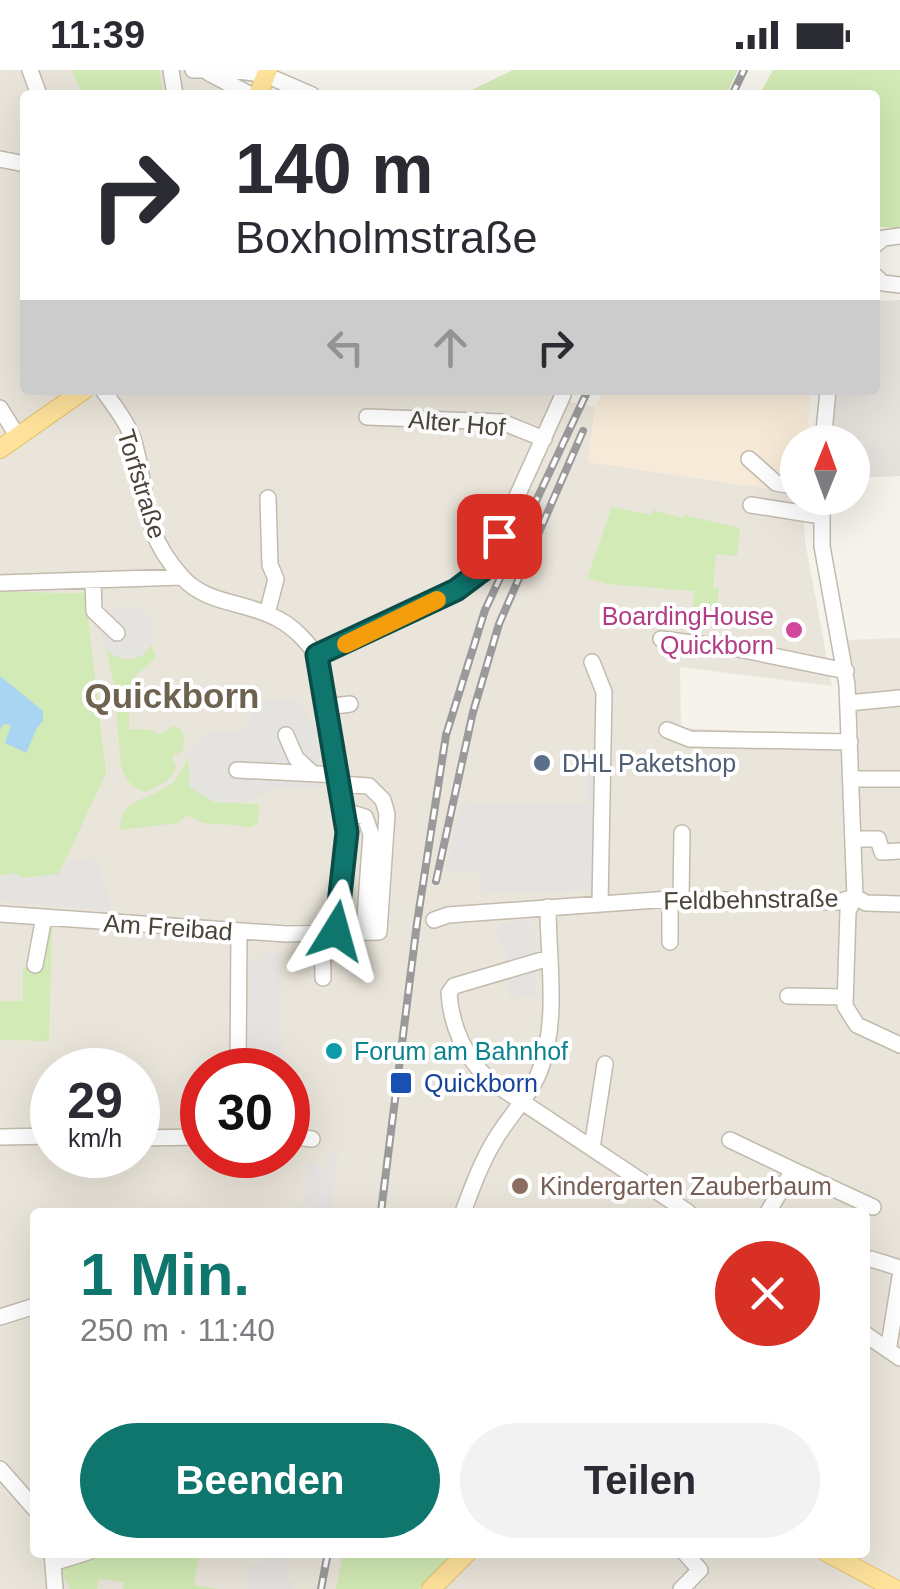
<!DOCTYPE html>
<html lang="de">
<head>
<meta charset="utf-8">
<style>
  body { margin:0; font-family:Arial,sans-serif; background:#f2f2f3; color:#2b2b33; height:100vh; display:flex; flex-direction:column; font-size:38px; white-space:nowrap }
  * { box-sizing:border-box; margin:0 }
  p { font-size:32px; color:#7c7c81 }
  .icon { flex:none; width:55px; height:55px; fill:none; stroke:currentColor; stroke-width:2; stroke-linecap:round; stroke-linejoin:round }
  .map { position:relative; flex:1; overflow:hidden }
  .side { position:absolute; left:30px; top:1138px; width:840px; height:350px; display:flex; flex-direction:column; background:#fff; border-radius:10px; box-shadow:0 10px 40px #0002 }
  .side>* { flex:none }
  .guide { position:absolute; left:20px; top:20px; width:860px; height:305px; border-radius:10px; box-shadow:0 10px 40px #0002; background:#fff; color:#2b2b33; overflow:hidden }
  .needle { width:65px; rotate:1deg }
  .controls { position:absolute; left:780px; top:355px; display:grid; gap:20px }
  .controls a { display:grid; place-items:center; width:90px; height:90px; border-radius:50%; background:#fff; box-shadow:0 10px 40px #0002; font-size:50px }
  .speed { position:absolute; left:30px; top:978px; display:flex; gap:20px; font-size:50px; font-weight:700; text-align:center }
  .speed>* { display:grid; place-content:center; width:130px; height:130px; border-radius:50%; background:#fff; box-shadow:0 10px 40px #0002; line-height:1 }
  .speed small { font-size:25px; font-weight:400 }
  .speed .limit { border:15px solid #d22; background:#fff; color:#111 }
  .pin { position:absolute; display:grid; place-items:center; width:85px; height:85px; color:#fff; margin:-42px; border-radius:20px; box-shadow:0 5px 15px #0006 }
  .me { position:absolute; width:110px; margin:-55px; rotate:8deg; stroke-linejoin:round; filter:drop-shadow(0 0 8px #0008) }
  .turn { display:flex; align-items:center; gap:35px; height:210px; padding:0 50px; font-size:45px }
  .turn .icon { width:130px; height:130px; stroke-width:2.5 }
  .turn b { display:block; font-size:70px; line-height:85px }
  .lanes { display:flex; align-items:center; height:95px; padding:0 50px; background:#0003; justify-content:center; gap:50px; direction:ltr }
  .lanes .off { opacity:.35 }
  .round { display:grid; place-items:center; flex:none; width:105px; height:105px; border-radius:52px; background:#f2f2f3 }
  .headline { display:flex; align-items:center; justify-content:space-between; height:170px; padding:0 50px }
  h1 { font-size:60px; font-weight:600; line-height:75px; color:#0f766e }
  .action { display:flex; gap:20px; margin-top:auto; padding:20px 50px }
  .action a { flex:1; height:115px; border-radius:60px; background:#0f766e; color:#fff; font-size:40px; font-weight:600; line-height:115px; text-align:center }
  .action a+a { background:#f2f2f3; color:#2b2b33 }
  .status { display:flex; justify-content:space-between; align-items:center; height:70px; padding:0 50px; background:#fff; direction:ltr }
  .status svg { height:28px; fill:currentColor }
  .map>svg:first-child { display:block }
  .residential { fill:#eae5da; fill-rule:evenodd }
  .commercial { fill:#f7ead8 }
  .industrial { fill:#e6e2dd }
  .green { fill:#d2eab5 }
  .parking { fill:#e5e3e0 }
  .water { fill:#a9d4f2 }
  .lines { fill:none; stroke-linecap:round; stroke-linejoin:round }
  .minor-casing { stroke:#c2bbae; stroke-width:18 }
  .major-casing { stroke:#e6c16a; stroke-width:20 }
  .minor { stroke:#fff; stroke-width:15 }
  .major { stroke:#ffe39c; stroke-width:18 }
  .rail-casing { stroke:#9a9a9a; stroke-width:8 }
  .rail { stroke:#fff; stroke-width:4; stroke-dasharray:11; stroke-linecap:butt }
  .route-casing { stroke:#0a4d48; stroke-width:25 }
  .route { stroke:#0f766e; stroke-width:18 }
  .slow { stroke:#f59e0b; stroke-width:18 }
  .hotel-dot { fill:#d1479c; stroke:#fff; stroke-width:4 }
  .service-dot { fill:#5c6f8a; stroke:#fff; stroke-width:4 }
  .culture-dot { fill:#0f9aa8; stroke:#fff; stroke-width:4 }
  .transit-dot { fill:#1a4fb4; stroke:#fff; stroke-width:4 }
  .education-dot { fill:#8d6e63; stroke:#fff; stroke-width:4 }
  .labels { text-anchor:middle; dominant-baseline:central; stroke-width:8; stroke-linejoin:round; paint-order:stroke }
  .street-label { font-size:25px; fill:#4b4439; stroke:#fff }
  .hotel-label { font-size:25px; fill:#b23c85; stroke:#fff; text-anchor:end }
  .service-label { font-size:25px; fill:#4e5e75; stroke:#fff; text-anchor:start }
  .culture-label { font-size:25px; fill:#0d838f; stroke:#fff; text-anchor:start }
  .transit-label { font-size:25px; fill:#164399; stroke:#fff; text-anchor:start }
  .education-label { font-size:25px; fill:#785e54; stroke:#fff; text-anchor:start }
  .district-label { font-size:35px; font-weight:bold; fill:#6e6250; stroke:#fff }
</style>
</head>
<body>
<div class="status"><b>11:39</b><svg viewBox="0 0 49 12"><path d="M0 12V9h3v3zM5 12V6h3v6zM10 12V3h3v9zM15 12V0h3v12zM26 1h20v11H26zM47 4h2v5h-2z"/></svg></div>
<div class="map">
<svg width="900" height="1519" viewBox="0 0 900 1519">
  <rect width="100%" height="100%" fill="#f6f3ec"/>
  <!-- residential -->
  <path class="residential" d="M0 0H251L240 25H25V320H569L565 331 595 337 588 392 797 423 798 428H803L805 471 832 616 680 597 681 658 859 666 847 570 900 568V1519H0ZM52 1000H138V1085H52ZM202 1000H288V1085H202ZM35 1142H865V1482H35Z"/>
  <!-- commercial -->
  <path class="commercial" d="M603 320H811L806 372H798L797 423 588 392 595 337Z"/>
  <!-- industrial -->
  <path class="industrial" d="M900 230V406L853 408 852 372H829L835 320H875V234L881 231Z"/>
  <!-- green -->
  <path class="green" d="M71 0H159L163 25H83Z
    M513 0H738L726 25H461Z
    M773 0H900V159L875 156V25H759Z
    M612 437 651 445 653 440 682 448 684 445 740 458 737 486 716 484 713 517 719 518 716 550 692 546 694 521 608 514 587 508Z
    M0 522 85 523 106 703 59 804 21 808 15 803 0 806Z
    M151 573 156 588 136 605 135 623H129V659L152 660 159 665 173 656 179 658 184 664 183 681 172 686 176 698C171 712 158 716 145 722 131 717 125 709 121 696L114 614 106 578 111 583 147 580Z
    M188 686 190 717 214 732 259 734 258 753 249 758C223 750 214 761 187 745L178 753 120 760C120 727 150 731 171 714 179 707 184 696 188 686Z
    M47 856 52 857 49 971 0 970V931H23V898L30 896Z
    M85 1483H200L194 1515 218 1519H123L124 1512 99 1509 97 1519H70L56 1492Z
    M343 1483H457L419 1519H336Z"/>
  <!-- parking -->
  <path class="parking" d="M102 563a26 26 0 1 1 52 0a26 26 0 1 1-52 0Z
    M264 629 295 630 315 655 322 718 277 719 243 732H214L190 717V682L204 663H246V653Z
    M588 683 595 684 592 820 481 824V803L446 802 461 732 586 734Z
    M96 787 113 841 0 831V806L15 803 22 808 59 804 65 792Z
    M522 849 535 857 537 929 524 924 511 931 506 907 507 887 495 861 501 854Z
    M264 882 282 883 281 1000H248L249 888H259Z
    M328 1083 338 1084 331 1142H302L309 1093 326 1096Z
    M270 1483H278L287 1495 292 1519H248L249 1498 263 1492Z"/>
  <!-- water -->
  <path class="water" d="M0 606 43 641V651L37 658 26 683 5 673 11 655 4 654 0 660Z"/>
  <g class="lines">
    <defs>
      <path id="minor" d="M30 0 39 25
        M171 0 175 25
        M193 0H232L266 5 312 25
        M209 3 251 25
        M0 89 25 94
        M875 175 884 168 900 166
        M875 206 883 213 900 215
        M103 320C114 336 128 353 134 372 150 427 138 458 182 507 207 535 246 531 278 549 295 558 305 570 317 585L347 762 336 861
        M0 338 18 367
        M367 347 502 352 544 369
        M823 372 828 320
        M749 389 776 413 798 417
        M822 428V476L847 615 855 827
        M751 435 821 446
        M93 510 94 541 117 563
        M0 513 182 507
        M267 544 276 509 270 495 268 428
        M661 569 739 579 846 601
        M317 585 457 520 484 499 563 325
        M592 592 604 622 600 834
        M848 633 900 628
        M327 637 350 634
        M667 660 690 669 850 672
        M286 665 296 688 311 702
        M237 700 339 705
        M852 709H900
        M345 741 365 747 371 764 364 861
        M853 769H878L882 782 900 781
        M855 827 848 841 845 936 857 955 900 975
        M670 829V872
        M681 829 682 763
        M0 844 286 864 379 862 387 744 383 730 369 716 340 714
        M434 850 448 845 670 829 838 832 855 827 866 833 900 834
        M322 865 323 908
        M549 888 454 916 449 923C451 957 466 988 489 1010L688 1142
        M35 895 44 847
        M788 926 845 927
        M238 1000 239 862
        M288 1066 312 1069
        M0 1067 52 1066
        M138 1068 202 1067
        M730 1070 793 1100 768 1142
        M592 1078 605 994
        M793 1100 873 1137
        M463 1142C473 1115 482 1090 498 1065 512 1043 531 1024 540 1000 559 951 548 889 548 837
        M871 1189 900 1198
        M0 1247 35 1236
        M865 1264 900 1288
        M889 1275 900 1207
        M0 1399 35 1439
        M52 1482 55 1519
        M56 1492 88 1482
        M681 1519 700 1500 684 1482"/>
      <path id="major" d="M258 25 268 0
        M0 379 84 320
        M826 1482 895 1519
        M431 1519 468 1482"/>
    </defs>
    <!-- minor casing -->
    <use href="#minor" class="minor-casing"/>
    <!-- major casing -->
    <use href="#major" class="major-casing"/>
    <!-- minor -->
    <use href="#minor" class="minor"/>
    <!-- major -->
    <use href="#major" class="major"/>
    <defs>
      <path id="rail" d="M732 25 744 0
        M436 811 473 642 499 554 583 361
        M381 1142 417 853 446 665 485 540 588 320
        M321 1519 328 1482"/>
    </defs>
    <!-- rail casing -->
    <use href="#rail" class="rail-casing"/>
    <!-- rail -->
    <use href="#rail" class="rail"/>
  </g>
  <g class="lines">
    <defs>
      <path id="route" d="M336 861 347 762 317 585 456 520 484 499 499 466"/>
    </defs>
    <!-- route casing -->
    <use href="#route" class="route-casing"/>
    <!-- route -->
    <use href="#route" class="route"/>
    <!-- slow -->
    <path class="slow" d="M346 574 437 530"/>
  </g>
  <!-- markers -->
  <circle class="hotel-dot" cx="794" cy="560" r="10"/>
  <circle class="service-dot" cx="542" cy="693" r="10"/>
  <circle class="culture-dot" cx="334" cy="981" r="10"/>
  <rect class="transit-dot" x="389" y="1001" width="24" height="24" rx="5"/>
  <circle class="education-dot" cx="520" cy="1116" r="10"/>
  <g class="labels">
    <!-- street labels -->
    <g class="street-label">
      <text transform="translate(457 353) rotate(5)">Alter Hof</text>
      <text transform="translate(142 414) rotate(73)">Torfstraße</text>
      <text transform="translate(751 829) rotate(-1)">Feldbehnstraße</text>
      <text transform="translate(168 857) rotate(4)">Am Freibad</text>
    </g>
    <!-- hotel labels -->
    <g class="hotel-label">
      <text x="774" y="546">BoardingHouse<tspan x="774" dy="29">Quickborn</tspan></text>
    </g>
    <!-- service labels -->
    <g class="service-label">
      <text x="562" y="693">DHL Paketshop</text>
    </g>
    <!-- culture labels -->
    <g class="culture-label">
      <text x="354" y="981">Forum am Bahnhof</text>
    </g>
    <!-- transit labels -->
    <g class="transit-label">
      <text x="424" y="1013">Quickborn</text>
    </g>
    <!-- education labels -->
    <g class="education-label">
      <text x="540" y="1116">Kindergarten Zauberbaum</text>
    </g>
    <!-- district labels -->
    <g class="district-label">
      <text x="172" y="625">Quickborn</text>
    </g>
  </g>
</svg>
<div class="controls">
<a><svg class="needle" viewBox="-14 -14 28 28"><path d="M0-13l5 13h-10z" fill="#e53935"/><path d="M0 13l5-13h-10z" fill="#7c7c81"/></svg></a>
</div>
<div class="speed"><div>29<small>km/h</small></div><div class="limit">30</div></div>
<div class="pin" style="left:499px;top:466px;background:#d93025"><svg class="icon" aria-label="arrive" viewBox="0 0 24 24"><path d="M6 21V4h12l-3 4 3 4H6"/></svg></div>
<svg class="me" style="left:336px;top:861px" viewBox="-20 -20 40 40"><path d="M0-17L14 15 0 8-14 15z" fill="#0f766e" stroke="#fff" stroke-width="4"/></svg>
<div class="guide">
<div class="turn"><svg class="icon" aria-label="right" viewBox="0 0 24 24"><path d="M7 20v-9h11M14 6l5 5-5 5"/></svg><div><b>140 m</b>Boxholmstraße</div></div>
<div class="lanes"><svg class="icon off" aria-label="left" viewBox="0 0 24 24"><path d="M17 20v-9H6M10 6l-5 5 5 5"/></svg><svg class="icon off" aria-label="ahead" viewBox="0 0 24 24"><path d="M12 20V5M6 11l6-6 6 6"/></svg><svg class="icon" aria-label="right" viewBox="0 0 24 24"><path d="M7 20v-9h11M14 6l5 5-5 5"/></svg></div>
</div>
<section class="side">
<div class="headline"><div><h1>1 Min.</h1><p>250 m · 11:40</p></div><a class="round" style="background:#d93025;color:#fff"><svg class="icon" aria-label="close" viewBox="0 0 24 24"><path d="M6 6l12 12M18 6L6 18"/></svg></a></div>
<div class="action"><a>Beenden</a><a>Teilen</a></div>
</section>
</div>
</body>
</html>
